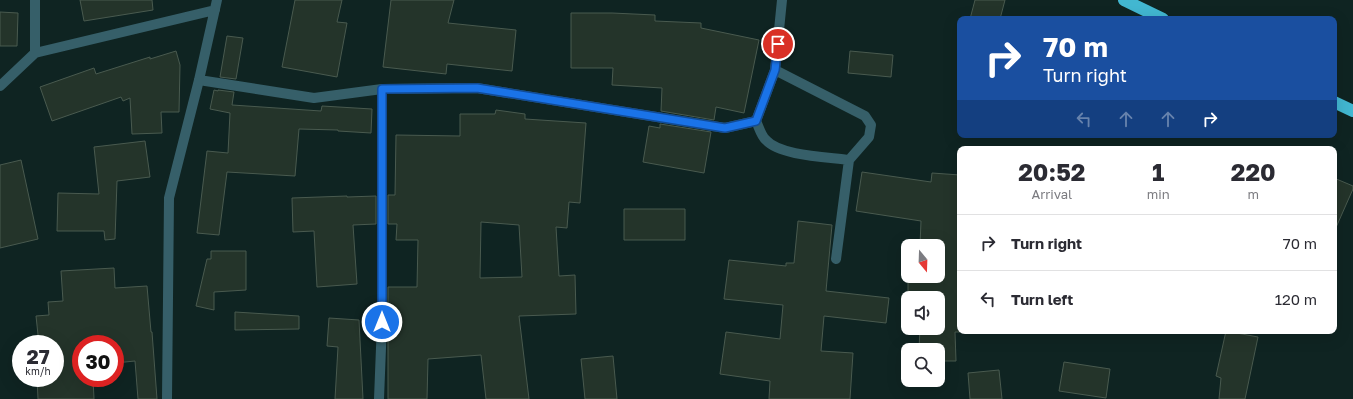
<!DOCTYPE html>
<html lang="en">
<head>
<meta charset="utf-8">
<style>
  body { margin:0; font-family:"Golos Text",sans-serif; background:#f7f7f7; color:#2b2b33; height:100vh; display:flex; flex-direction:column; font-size:15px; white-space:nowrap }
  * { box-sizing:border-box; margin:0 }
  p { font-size:13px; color:#7c7c81 }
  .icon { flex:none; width:22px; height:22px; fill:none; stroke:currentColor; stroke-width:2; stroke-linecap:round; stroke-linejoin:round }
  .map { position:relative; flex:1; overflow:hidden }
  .sheet { position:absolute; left:957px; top:146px; width:380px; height:188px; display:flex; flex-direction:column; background:#fff; border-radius:8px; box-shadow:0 4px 16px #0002 }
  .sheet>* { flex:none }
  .hud { position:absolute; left:957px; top:16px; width:380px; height:122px; border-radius:8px; box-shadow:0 4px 16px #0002; background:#1a4fa0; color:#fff; overflow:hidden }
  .needle { width:26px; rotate:161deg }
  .controls { position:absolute; left:901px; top:239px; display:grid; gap:8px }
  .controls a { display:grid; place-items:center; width:44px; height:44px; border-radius:8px; background:#fff; box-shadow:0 4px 16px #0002; font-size:20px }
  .speed { position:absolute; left:12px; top:335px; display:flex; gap:8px; font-size:20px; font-weight:700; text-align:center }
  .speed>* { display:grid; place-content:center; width:52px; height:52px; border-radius:50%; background:#fff; box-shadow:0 4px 16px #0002; line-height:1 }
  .speed small { font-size:10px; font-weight:400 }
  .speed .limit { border:6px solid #d22; background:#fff; color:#111 }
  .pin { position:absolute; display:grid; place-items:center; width:34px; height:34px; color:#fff; margin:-17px; border:2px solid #fff; border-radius:50%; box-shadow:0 1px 4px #0007 }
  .me { position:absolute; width:44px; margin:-22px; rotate:0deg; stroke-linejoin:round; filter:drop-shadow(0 0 3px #0008) }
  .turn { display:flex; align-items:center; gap:14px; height:84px; padding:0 20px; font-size:18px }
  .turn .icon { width:52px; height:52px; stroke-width:2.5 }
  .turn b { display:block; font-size:28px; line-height:34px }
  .lanes { display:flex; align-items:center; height:38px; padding:0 20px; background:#0003; justify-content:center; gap:20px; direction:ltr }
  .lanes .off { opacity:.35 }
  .eta { display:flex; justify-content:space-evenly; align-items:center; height:68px; text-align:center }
  .eta b { font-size:24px; font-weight:700; line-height:28px }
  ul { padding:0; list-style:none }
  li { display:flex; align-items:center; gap:12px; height:56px; padding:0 20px; border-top:1px solid #e1e1e2 }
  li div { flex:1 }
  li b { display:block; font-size:15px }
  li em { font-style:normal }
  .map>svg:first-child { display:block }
  .building { fill:#24342a; stroke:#495a4f; fill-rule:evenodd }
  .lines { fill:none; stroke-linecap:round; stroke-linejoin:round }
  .minor { stroke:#365f69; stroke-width:10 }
  .highway { stroke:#42b7d1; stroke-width:12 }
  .route-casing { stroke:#114b97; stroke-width:10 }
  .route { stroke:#1a73e8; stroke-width:7 }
</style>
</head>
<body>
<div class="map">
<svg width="1353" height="399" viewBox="0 0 1353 399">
  <rect width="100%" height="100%" fill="#0f2422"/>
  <!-- building -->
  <path class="building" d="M80 0H152L153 10 84 21Z
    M295 0H342L337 22 347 23 337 77 282 67Z
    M391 0H454L448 23 516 30 512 71 447 64 446 74 383 67Z
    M975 0H1005L1000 19H970Z
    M0 12 18 13 17 46H0Z
    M571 13H612L655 15V21L701 23V28L759 40 744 113 716 107 714 120 661 111 662 88 612 85 613 68H571Z
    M227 36 243 38 236 79 220 77Z
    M176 51 180 65 179 112H161L162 133 132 134 130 98 123 101 121 97 52 121 40 87 94 68 96 74 150 57V59Z
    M850 51 893 55 891 77 848 73Z
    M214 90 218 91V90L234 92 232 105 321 111 322 106 372 109 371 133 338 131V130L299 129 295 176 227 172 219 235 197 233 207 151 228 153 230 113 210 109Z
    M496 110 525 114V119L586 123 580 203 569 202 567 228 556 227 559 276 575 275 576 314 519 316 529 399H486L481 355 428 359 427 399H388V287H417L418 240H396L397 224H388V195H395L396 135 460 136V114H495ZM481 222 519 225 522 277 480 278Z
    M660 124 711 132 704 173 643 162 649 126 660 128Z
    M145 141 150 177 117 181 115 239 105 240 104 231H57L58 193 99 194 94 147Z
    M21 160 38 239 0 248V165Z
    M862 172 931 182 932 173 960 175V332H955L956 361H938V350H919L920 328H938V298H908V300V276H938V246H920L921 221 856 211Z
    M1334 178 1353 186V189L1334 232Z
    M347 196V197L376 196V224L353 225 357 284 317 287 314 231 293 232 292 198Z
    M624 209H685V240H624Z
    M798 221 832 225 826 291 889 298 886 323 824 316 821 351 853 353 850 399H769L770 381 720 374 726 332 780 339 783 305 724 299 729 260 786 266V263H794Z
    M211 251H246V290L214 292V310L196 306 207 259H211Z
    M114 268 115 288 147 286 151 332H152L157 399H138L135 361 115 363V344H81V378H93L94 399H38L37 378H55V344H39L36 316 49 315 48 302 63 301 61 271Z
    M235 312 299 316V329L235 330Z
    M329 318 359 320 363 399H335L338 347 327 346Z
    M1226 331 1258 337 1245 399H1219L1221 378 1216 376Z
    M613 356 617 399H585L581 359Z
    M1064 362 1110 369 1106 398 1059 391Z
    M999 370 1002 399H970L968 373Z"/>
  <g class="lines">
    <!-- minor -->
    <path class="minor" d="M35 53 215 10
      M775 70 865 116 871 125 869 137 849 160 836 259
      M199 80 314 98 382 89 477 88 725 128 756 121 775 70 782 0
      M0 86 35 53V0
      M756 121C759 127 761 136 766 140 780 156 828 157 849 160
      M167 399 169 198 199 80 217 0
      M379 399 382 322V89"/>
    <!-- highway -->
    <path class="highway" d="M1124 0 1163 19
      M1334 102 1353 111"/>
  </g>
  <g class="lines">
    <defs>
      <path id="route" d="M382 322V89L477 88 725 128 756 121 775 70 778 44"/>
    </defs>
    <!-- route casing -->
    <use href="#route" class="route-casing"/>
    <!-- route -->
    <use href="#route" class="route"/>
  </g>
</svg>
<div class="controls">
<a><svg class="needle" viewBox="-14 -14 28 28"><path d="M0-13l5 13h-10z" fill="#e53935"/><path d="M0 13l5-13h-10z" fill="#7c7c81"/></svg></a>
<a><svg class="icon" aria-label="sound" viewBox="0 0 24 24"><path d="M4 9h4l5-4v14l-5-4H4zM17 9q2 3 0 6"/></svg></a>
<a><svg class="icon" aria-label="search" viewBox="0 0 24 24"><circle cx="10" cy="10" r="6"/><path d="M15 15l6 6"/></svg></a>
</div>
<div class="speed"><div>27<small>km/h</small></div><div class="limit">30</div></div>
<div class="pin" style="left:778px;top:44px;background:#d93025"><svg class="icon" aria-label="arrive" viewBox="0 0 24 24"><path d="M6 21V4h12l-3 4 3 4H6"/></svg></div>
<svg class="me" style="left:382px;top:322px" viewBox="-20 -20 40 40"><circle r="17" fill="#1a73e8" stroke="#fff" stroke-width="3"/><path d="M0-11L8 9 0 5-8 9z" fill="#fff"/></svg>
<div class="hud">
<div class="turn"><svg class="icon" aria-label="right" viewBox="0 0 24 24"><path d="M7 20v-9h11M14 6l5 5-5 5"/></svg><div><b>70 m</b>Turn right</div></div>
<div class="lanes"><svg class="icon off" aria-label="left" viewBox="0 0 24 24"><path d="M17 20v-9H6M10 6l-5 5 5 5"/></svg><svg class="icon off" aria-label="ahead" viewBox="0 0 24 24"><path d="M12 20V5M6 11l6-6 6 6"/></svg><svg class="icon off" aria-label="ahead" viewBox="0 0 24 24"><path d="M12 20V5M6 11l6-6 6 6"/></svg><svg class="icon" aria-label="right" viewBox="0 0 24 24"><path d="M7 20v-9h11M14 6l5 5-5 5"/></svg></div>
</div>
<section class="sheet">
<div class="eta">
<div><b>20:52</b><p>Arrival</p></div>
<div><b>1</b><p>min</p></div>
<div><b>220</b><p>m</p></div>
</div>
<ul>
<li><svg class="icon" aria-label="right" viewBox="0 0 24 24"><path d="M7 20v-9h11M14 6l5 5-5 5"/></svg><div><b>Turn right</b></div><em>70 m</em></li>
<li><svg class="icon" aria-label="left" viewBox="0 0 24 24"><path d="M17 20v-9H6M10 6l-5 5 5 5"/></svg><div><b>Turn left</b></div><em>120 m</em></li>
</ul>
</section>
</div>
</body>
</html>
